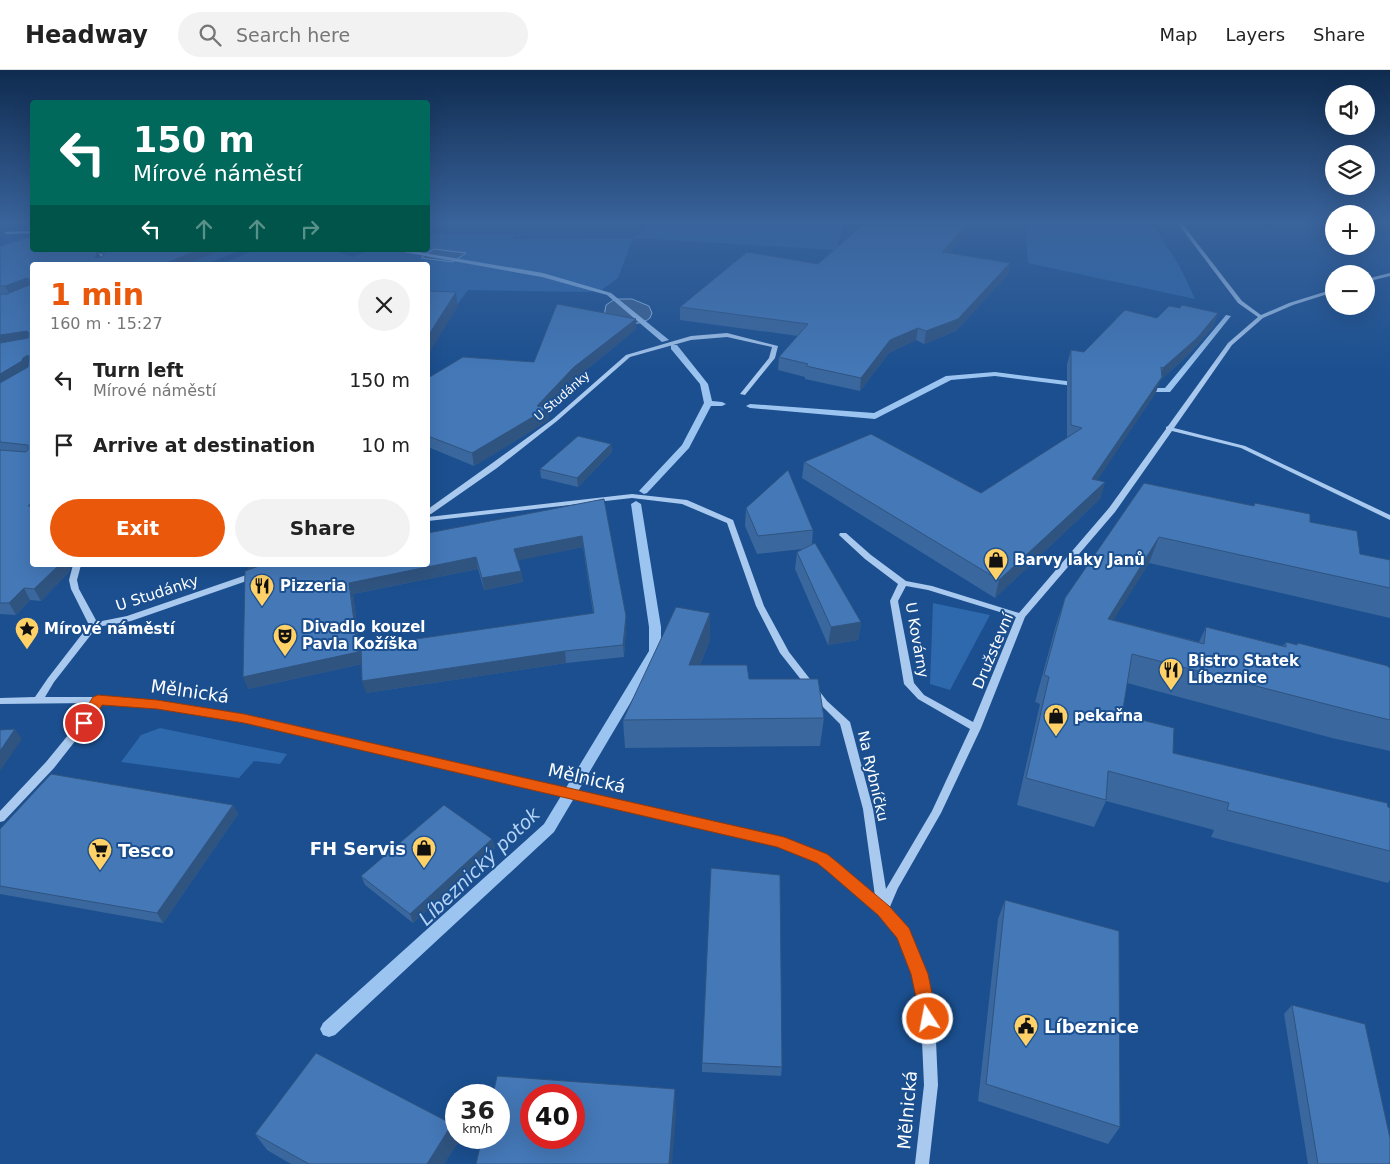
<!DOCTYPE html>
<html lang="en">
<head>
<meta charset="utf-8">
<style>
  body { margin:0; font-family:"DejaVu Sans",sans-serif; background:#f2f2f2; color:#222; height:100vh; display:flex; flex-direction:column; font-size:19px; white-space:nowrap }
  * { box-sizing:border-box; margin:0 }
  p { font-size:16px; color:#767676 }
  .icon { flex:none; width:28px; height:28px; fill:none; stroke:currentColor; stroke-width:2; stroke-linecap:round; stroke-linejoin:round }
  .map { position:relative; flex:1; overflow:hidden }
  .side { position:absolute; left:30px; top:192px; width:400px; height:305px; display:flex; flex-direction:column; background:#fff; border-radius:5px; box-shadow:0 5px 20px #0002 }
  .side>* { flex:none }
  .banner { position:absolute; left:30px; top:30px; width:400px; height:152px; border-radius:5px; box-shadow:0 5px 20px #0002; background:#00695c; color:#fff; overflow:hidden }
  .buttons { position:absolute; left:1325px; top:15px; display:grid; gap:10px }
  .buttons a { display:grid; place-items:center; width:50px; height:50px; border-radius:50%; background:#fff; box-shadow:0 5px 20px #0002; font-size:25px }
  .speed { position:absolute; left:445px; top:1014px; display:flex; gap:10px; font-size:25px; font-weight:700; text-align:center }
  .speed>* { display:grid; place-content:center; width:65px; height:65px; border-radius:50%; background:#fff; box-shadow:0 5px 20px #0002; line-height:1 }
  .speed small { font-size:12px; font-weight:400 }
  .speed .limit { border:8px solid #d22; background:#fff; color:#111 }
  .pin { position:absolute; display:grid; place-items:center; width:42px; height:42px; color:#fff; margin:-21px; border:2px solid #fff; border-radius:50%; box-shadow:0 1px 5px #0007 }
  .me { position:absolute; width:55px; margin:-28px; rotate:349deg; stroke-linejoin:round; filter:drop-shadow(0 0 4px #0008) }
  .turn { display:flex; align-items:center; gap:18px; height:105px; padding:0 20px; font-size:22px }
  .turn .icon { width:65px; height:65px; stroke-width:2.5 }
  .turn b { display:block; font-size:35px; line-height:42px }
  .lanes { display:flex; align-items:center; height:48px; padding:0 20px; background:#0003; justify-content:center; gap:25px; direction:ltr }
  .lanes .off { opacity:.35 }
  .round { display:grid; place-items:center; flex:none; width:52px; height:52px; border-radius:26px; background:#f2f2f2 }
  .head { display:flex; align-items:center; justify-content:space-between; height:85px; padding:0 20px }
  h1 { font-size:30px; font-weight:800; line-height:38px; color:#ea580c }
  .button { display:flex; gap:10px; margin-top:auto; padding:10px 20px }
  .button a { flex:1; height:58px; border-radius:30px; background:#ea580c; color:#fff; font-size:20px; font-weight:800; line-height:58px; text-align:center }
  .button a+a { background:#f2f2f2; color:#222 }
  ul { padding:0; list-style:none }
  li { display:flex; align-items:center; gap:15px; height:65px; padding:0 20px }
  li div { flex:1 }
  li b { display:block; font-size:19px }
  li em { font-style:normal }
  header { display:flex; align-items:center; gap:30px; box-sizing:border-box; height:70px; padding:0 25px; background:#fff; border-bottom:1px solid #e0e0e0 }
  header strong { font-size:24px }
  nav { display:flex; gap:28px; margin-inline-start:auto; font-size:18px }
  .search { width:350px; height:45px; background:#f2f2f2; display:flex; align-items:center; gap:12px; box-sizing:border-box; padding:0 18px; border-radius:28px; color:#767676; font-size:19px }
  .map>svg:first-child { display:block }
  .green { fill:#2e69ad }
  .water { fill:#3c6290; stroke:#9cc4f0 }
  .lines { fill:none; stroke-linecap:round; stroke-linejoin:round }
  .stream { fill:#9cc4f0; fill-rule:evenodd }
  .minor { fill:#a9c9ee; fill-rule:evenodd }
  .wall { fill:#3a679d; fill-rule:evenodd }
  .shaded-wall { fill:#305480 }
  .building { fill:#4478b7; stroke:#305480; fill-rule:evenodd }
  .route { fill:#ea580c; stroke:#983908 }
  .labels { text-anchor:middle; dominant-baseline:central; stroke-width:4; stroke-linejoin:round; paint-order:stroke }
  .far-street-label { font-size:12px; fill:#fff; stroke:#1b4f8f }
  .poi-label { font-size:15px; font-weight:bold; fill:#fff; stroke:#1b4f8f; text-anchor:start }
  .street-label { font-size:15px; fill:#fff; stroke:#1b4f8f }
  .near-street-label { font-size:18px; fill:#fff; stroke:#1b4f8f }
  .near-poi-label { font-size:18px; font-weight:bold; fill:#fff; stroke:#1b4f8f; text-anchor:start }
  .near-water-label { font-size:19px; font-style:italic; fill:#b5d3f5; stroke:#1b4f8f }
</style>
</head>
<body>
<header>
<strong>Headway</strong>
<div class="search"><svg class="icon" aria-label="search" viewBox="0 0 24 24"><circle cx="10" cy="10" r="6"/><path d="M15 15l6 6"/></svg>Search here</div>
<nav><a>Map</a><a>Layers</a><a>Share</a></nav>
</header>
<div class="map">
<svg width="1390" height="1094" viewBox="0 0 1390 1094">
  <rect width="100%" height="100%" fill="#1b4f8f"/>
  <!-- green -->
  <path class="green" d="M659 151H844L837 180 633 168 618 208 600 221 586 222 468 220 456 236 428 235V195H219L255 180H331L353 187 369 180H428V164L514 165 513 169 632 168Z
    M1025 151H1150L1179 195 1195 229 1028 193Z
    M116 180H241L204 195H123Z
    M933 533 990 545 950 620 930 614Z
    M160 658 287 684 280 694 254 691 239 708 121 692 141 665Z"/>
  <!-- water -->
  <path class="water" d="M434 179 466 183 453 192 421 188Z
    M615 229H632L649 236 652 243 650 248C637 259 618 250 604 246L606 235Z"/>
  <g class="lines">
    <!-- stream -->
    <path class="stream" d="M392 180H406L543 203 611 223 669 270 662 272 607 225 542 207Z
      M1226 245 1231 246 1170 322H1139V318H1165Z
      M671 275H677L708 314 712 331 722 332 726 334 722 336H711L689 378 647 423 644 424 639 421 682 375 704 333 700 314 671 279Z
      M995 302 1082 313 1086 315 1082 317 995 306 951 310 875 349 750 338 746 336 750 334 874 343 946 306Z
      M636 431 641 434 661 557V581L554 762 335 965 329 967 323 965 320 959 323 953 544 754 649 581V557L631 434Z"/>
    <!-- minor -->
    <path class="minor" d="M1176 151H1180L1242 231 1261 245 1289 233 1334 219V222L1293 235 1263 248 1232 275 1174 358 1245 376 1390 445V450L1241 378 1172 361 1115 442 1025 547 981 658 941 743 898 818 889 839 909 863 925 904 935 949 938 1015 929 1094H915L924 1015 921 949 913 904 898 866 879 844 838 807 818 792 778 776 244 652 157 638 101 634 94 647 54 698 4 751 0 752V741L46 692 87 642 91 633 0 634V628L35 627 48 608 89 555 71 519 69 510 73 495H81L77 510 79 519 97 552 127 546 255 502 258 503 259 505 258 507 131 551 97 557 54 612 45 627H98L157 632 244 644 779 767 826 786 846 801 875 826 863 739 840 654 821 635 780 583 756 536 727 453 682 434 632 428 428 451V447L632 424 687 430 733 450 764 536 789 582 827 631 850 652 873 739 886 819 932 741 970 659 918 629 904 614 890 531 898 514 865 489 839 465 840 463H846L871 485 906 511 932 516 1019 543 1109 438 1166 359V357L1168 356 1228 273 1258 247 1238 233ZM906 516 928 520 1016 547 973 652 924 625 914 613 898 531Z
      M32 161V163L6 164 4 163 6 162Z
      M86 180H92L109 187 104 195H100L104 188Z
      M1390 203V206L1366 212V209Z
      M727 263 778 276 775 288 745 325 740 324 769 288 772 277 727 267 691 270 630 287 557 351 497 398 431 444H428V439L491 394 553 349 626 285 691 266Z"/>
  </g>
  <!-- wall -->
  <path class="wall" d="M0 176 32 180H221L185 195H32V495H71L69 502 41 531 30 530 16 545 0 544ZM98 181 104 184 102 187 101 188Z
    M949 183 1010 193 1008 204 956 261 924 274 916 270 889 283 860 321 805 309V307L778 300 779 287 798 266 680 250V237L818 194Z
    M1180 238 1218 243 1213 257 1191 282 1160 311 1156 322 1097 410 1105 412 1100 429 995 528 802 408 804 392 981 423 1067 368V294L1071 280 1084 282Z
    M636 259 575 309 548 338 549 350 474 396 428 377V308L534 292Z
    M611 374 612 382 578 417 541 408 540 399Z
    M1144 413 1253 436 1255 433 1310 452 1360 484 1390 490V548L1149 493 1113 550 1199 572 1206 557 1283 576 1286 572 1390 598V681L1332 668 1127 613 1122 645 1173 683 1390 738V810L1388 813 1211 767 1214 760 1106 731 1094 757 1017 735 1040 634 1035 632 1056 555 1065 528Z
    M604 429 626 558 624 587 566 593 366 623 593 543 583 477 518 490 521 501 523 512 484 520 478 499 353 524 362 594 248 619V500L428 495Z
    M746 438 813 460 812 474 861 552 858 570 828 575 795 499 797 482 802 479 757 484 745 456Z
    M710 570 700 595 749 609 824 648 820 676 625 678 623 650Z
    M233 735 238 744 163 853 0 824V759Z
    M492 769 495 778 413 853 365 815 361 806Z
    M1005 830 1120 1057 1108 1074 978 1031 998 849Z
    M1292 935 1390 1094H1308L1284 944Z
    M702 993 782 997 781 1006 702 1002Z
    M452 1054 456 1065V1068L459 1071 444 1094H291L267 1080 255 1064Z"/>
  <!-- shaded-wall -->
  <path class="shaded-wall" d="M970 151H978L940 193 942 182Z
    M98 180 101 189 95 188Z
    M198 180H221L185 195H162Z
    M1010 193 1008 204 956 261 924 274 926 261Z
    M27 208 31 217 10 225 5 216Z
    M456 222 458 236 428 285V266Z
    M1218 243 1213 257 1191 282 1160 311 1156 322 1087 426 1092 409 1159 311 1163 298Z
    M636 249V259L575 309 548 338 549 350 474 396 472 383 574 297Z
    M918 258 916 270 889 283 860 321 861 308 890 270Z
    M27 261 32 270 0 276V265Z
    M28 285 32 295 0 317V304Z
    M611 374 612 382 578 417 577 408Z
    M1105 412 1100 429 995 528 999 510Z
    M582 466 583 477 516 491 514 479Z
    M1159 467 1149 493 1098 575 1108 549Z
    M476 487 478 499 353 524 362 594 248 619 243 607 349 513Z
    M59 495H71L69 502 41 531 34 519Z
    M247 495H271L249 502Z
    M521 501 523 512 484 520 482 508Z
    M24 518 30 530 16 545 9 533Z
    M710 543V570L689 622V595Z
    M626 546V558L624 587 623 575Z
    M861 552 858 570 828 575 831 557Z
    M565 581 566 593 366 623 362 611Z
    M15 659 22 669 0 701V681Z
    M233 735 238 744 163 853 157 843Z
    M492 769 495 778 413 853 410 844Z
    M675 1019 676 1044 672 1094H669Z
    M452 1054 456 1065V1068H457L459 1071 444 1094H427Z"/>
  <!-- building -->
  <path class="building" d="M867 151H970L942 182 1010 193 958 249 926 261 918 258 890 270 861 308 806 296 808 294 779 287 808 254 680 237 747 182 818 194Z
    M32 166V180H98L95 188 102 187 106 180H198L162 195H32V432L28 436H32V495H59L34 519 24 518 9 533H0V380L26 382 28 380V375L0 372V313L28 297 29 287 28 285 23 288 22 291 0 304V273L28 268 29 263 27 261 0 265V224H7L29 215 30 210 27 208 5 216H0V176Z
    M428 221 456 222 428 266Z
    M557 234 636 249 574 297 537 336 548 338 472 383 428 366V308L463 287 534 292Z
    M1182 235 1218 243 1197 268 1163 298 1161 297 1162 307 1092 409 1105 412 999 510 804 392 871 364 981 423 1082 358 1071 355V280L1084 282 1125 240 1157 248 1169 236 1180 238Z
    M578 366 611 374 577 408 540 399Z
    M788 400 813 460 758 466 746 438Z
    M1144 413 1254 436 1255 433 1310 444V452L1357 461 1360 484 1390 490V518L1159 467 1108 549 1204 574 1206 557 1286 577V572L1297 575 1298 573 1388 596 1389 598H1390V650L1349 640 1132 584 1122 645 1174 658 1173 683 1387 733 1388 737 1390 738V781L1227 740 1229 733 1108 701 1106 730 1026 708 1049 607 1044 605 1065 528Z
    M604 429 626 546 623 575 565 581 362 611 361 577 594 543 582 466 514 479 521 501 482 508 476 487 349 513 358 582 243 607 245 501 262 495H428V463Z
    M815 473 861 552 831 557 797 482Z
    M676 537 710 543 689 595H747L749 609H818L824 648 623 650Z
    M15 659 0 681V660Z
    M51 704 233 735 157 843 0 816V759Z
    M444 735 492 769 410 844 361 806Z
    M711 798 780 805 782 997 702 993Z
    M1005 830 1119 861 1120 1057 986 1014Z
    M1292 935 1365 954 1390 1068V1094H1318Z
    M316 983 452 1054 427 1094H309L255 1064Z
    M497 1006 675 1019 669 1094H476L482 1068H499V1025H493ZM531 1025H574V1068H531Z"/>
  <!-- sky -->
  <linearGradient id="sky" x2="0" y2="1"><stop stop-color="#0f2b4f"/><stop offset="0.5" stop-color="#39639b"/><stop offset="1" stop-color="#39639b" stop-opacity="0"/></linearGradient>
  <rect width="1390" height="304" fill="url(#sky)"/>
  <!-- route -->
  <path class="route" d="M98 625 157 630 244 644 784 767 827 784 837 792 889 836 909 858 928 904 937 949 934 955 928 957 922 955 911 904 897 868 878 845 827 801 817 793 777 777 244 653 157 639 102 635 96 647 88 656H79L77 653C82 644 88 636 93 627Z"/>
  <!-- icons -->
  <defs>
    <symbol id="shop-pin" viewBox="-11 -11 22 30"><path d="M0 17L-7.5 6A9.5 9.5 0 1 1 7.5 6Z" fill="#ffd166" stroke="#1b4f8f"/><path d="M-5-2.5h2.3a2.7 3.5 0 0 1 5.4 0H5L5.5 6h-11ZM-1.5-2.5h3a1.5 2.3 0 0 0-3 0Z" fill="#111"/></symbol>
    <symbol id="restaurant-pin" viewBox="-11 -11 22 30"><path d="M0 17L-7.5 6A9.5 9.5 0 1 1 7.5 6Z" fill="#ffd166" stroke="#1b4f8f"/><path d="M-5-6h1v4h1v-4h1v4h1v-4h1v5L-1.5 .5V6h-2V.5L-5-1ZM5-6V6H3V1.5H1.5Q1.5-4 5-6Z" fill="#111"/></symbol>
    <symbol id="sight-pin" viewBox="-11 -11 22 30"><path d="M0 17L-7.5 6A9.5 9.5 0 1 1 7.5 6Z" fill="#ffd166" stroke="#1b4f8f"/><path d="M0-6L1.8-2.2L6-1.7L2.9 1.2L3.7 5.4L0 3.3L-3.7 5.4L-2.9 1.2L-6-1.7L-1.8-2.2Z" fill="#111"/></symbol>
    <symbol id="theatre-pin" viewBox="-11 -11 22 30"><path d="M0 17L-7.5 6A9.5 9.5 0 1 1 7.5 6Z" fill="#ffd166" stroke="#1b4f8f"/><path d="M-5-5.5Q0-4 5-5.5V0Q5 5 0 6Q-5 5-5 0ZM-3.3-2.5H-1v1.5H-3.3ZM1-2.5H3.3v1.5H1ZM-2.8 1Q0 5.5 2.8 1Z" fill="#111"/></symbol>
    <symbol id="supermarket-pin" viewBox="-11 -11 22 30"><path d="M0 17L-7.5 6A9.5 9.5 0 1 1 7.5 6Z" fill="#ffd166" stroke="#1b4f8f"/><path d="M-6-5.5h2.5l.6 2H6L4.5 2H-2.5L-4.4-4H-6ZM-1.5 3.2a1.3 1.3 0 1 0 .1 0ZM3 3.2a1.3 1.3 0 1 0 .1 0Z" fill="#111"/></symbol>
    <symbol id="civic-pin" viewBox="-11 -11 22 30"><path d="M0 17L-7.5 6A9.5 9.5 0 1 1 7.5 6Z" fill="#ffd166" stroke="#1b4f8f"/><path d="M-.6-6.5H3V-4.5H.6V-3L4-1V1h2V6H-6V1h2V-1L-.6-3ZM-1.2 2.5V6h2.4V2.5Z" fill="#111"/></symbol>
  </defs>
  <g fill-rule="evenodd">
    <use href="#shop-pin" x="982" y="476" width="28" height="38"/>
    <use href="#restaurant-pin" x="248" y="502" width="28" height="38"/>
    <use href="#sight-pin" x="13" y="545" width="28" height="38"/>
    <use href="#theatre-pin" x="271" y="552" width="28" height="38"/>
    <use href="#restaurant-pin" x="1157" y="586" width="28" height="38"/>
    <use href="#shop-pin" x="1042" y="632" width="28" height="38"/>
    <use href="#shop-pin" x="410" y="764" width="28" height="38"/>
    <use href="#supermarket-pin" x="86" y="766" width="28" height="38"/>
    <use href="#civic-pin" x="1012" y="942" width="28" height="38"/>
  </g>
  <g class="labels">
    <!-- far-street labels -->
    <g class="far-street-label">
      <text transform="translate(562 326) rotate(-41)">U Studánky</text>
    </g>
    <!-- poi labels -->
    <g class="poi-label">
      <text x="1014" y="490">Barvy laky Janů</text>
      <text x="280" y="516">Pizzeria</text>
      <text x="302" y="557">Divadlo kouzel<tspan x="302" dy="17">Pavla Kožíška</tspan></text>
      <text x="44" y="559">Mírové náměstí</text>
      <text x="1188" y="591">Bistro Statek<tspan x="1188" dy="17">Líbeznice</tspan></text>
      <text x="1074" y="646">pekařna</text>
    </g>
    <!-- street labels -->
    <g class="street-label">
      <text transform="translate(157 523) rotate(-18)">U Studánky</text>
      <text transform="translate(917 570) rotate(80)">U Kovárny</text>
      <text transform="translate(993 581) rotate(-67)">Družstevní</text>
      <text transform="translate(873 706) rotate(77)">Na Rybníčku</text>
    </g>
    <!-- near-street labels -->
    <g class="near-street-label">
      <text transform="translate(190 621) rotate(8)">Mělnická</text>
      <text transform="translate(587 708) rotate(13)">Mělnická</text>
      <text transform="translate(907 1040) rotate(-85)">Mělnická</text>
    </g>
    <!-- near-poi labels -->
    <g class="near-poi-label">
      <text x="406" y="778" text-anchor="end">FH Servis</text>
      <text x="118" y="780">Tesco</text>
      <text x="1044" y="956">Líbeznice</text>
    </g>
    <!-- near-water labels -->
    <g class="near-water-label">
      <text transform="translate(479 796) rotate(-44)">Líbeznický potok</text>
    </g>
  </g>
</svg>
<div class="buttons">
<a><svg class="icon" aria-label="sound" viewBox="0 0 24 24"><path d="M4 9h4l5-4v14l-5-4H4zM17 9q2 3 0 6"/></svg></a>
<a><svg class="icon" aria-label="layers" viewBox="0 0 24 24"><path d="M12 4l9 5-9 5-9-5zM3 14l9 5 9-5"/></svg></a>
<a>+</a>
<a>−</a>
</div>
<div class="speed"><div>36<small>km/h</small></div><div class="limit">40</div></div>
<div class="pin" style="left:84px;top:653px;background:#d93025"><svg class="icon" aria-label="arrive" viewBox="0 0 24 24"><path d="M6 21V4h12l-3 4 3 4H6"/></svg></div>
<svg class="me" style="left:928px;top:949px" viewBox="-20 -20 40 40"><circle r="17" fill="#ea580c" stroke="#fff" stroke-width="3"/><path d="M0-11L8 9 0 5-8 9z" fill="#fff"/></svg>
<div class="banner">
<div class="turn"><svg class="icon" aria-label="left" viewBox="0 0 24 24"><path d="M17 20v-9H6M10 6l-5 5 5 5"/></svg><div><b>150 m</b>Mírové náměstí</div></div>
<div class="lanes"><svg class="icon" aria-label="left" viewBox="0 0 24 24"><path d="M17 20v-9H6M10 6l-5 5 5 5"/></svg><svg class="icon off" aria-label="ahead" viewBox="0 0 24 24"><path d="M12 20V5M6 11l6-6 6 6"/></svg><svg class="icon off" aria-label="ahead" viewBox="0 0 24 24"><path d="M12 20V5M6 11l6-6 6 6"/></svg><svg class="icon off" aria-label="right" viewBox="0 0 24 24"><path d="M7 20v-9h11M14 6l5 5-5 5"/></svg></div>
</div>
<section class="side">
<div class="head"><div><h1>1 min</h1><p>160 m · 15:27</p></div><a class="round"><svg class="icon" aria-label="close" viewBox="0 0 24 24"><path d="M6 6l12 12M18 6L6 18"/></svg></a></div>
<ul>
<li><svg class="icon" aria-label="left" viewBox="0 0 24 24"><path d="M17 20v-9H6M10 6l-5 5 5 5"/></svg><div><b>Turn left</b><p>Mírové náměstí</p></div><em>150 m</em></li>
<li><svg class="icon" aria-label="arrive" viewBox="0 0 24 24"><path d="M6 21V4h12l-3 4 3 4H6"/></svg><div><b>Arrive at destination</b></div><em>10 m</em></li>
</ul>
<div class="button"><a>Exit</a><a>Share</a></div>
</section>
</div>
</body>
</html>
